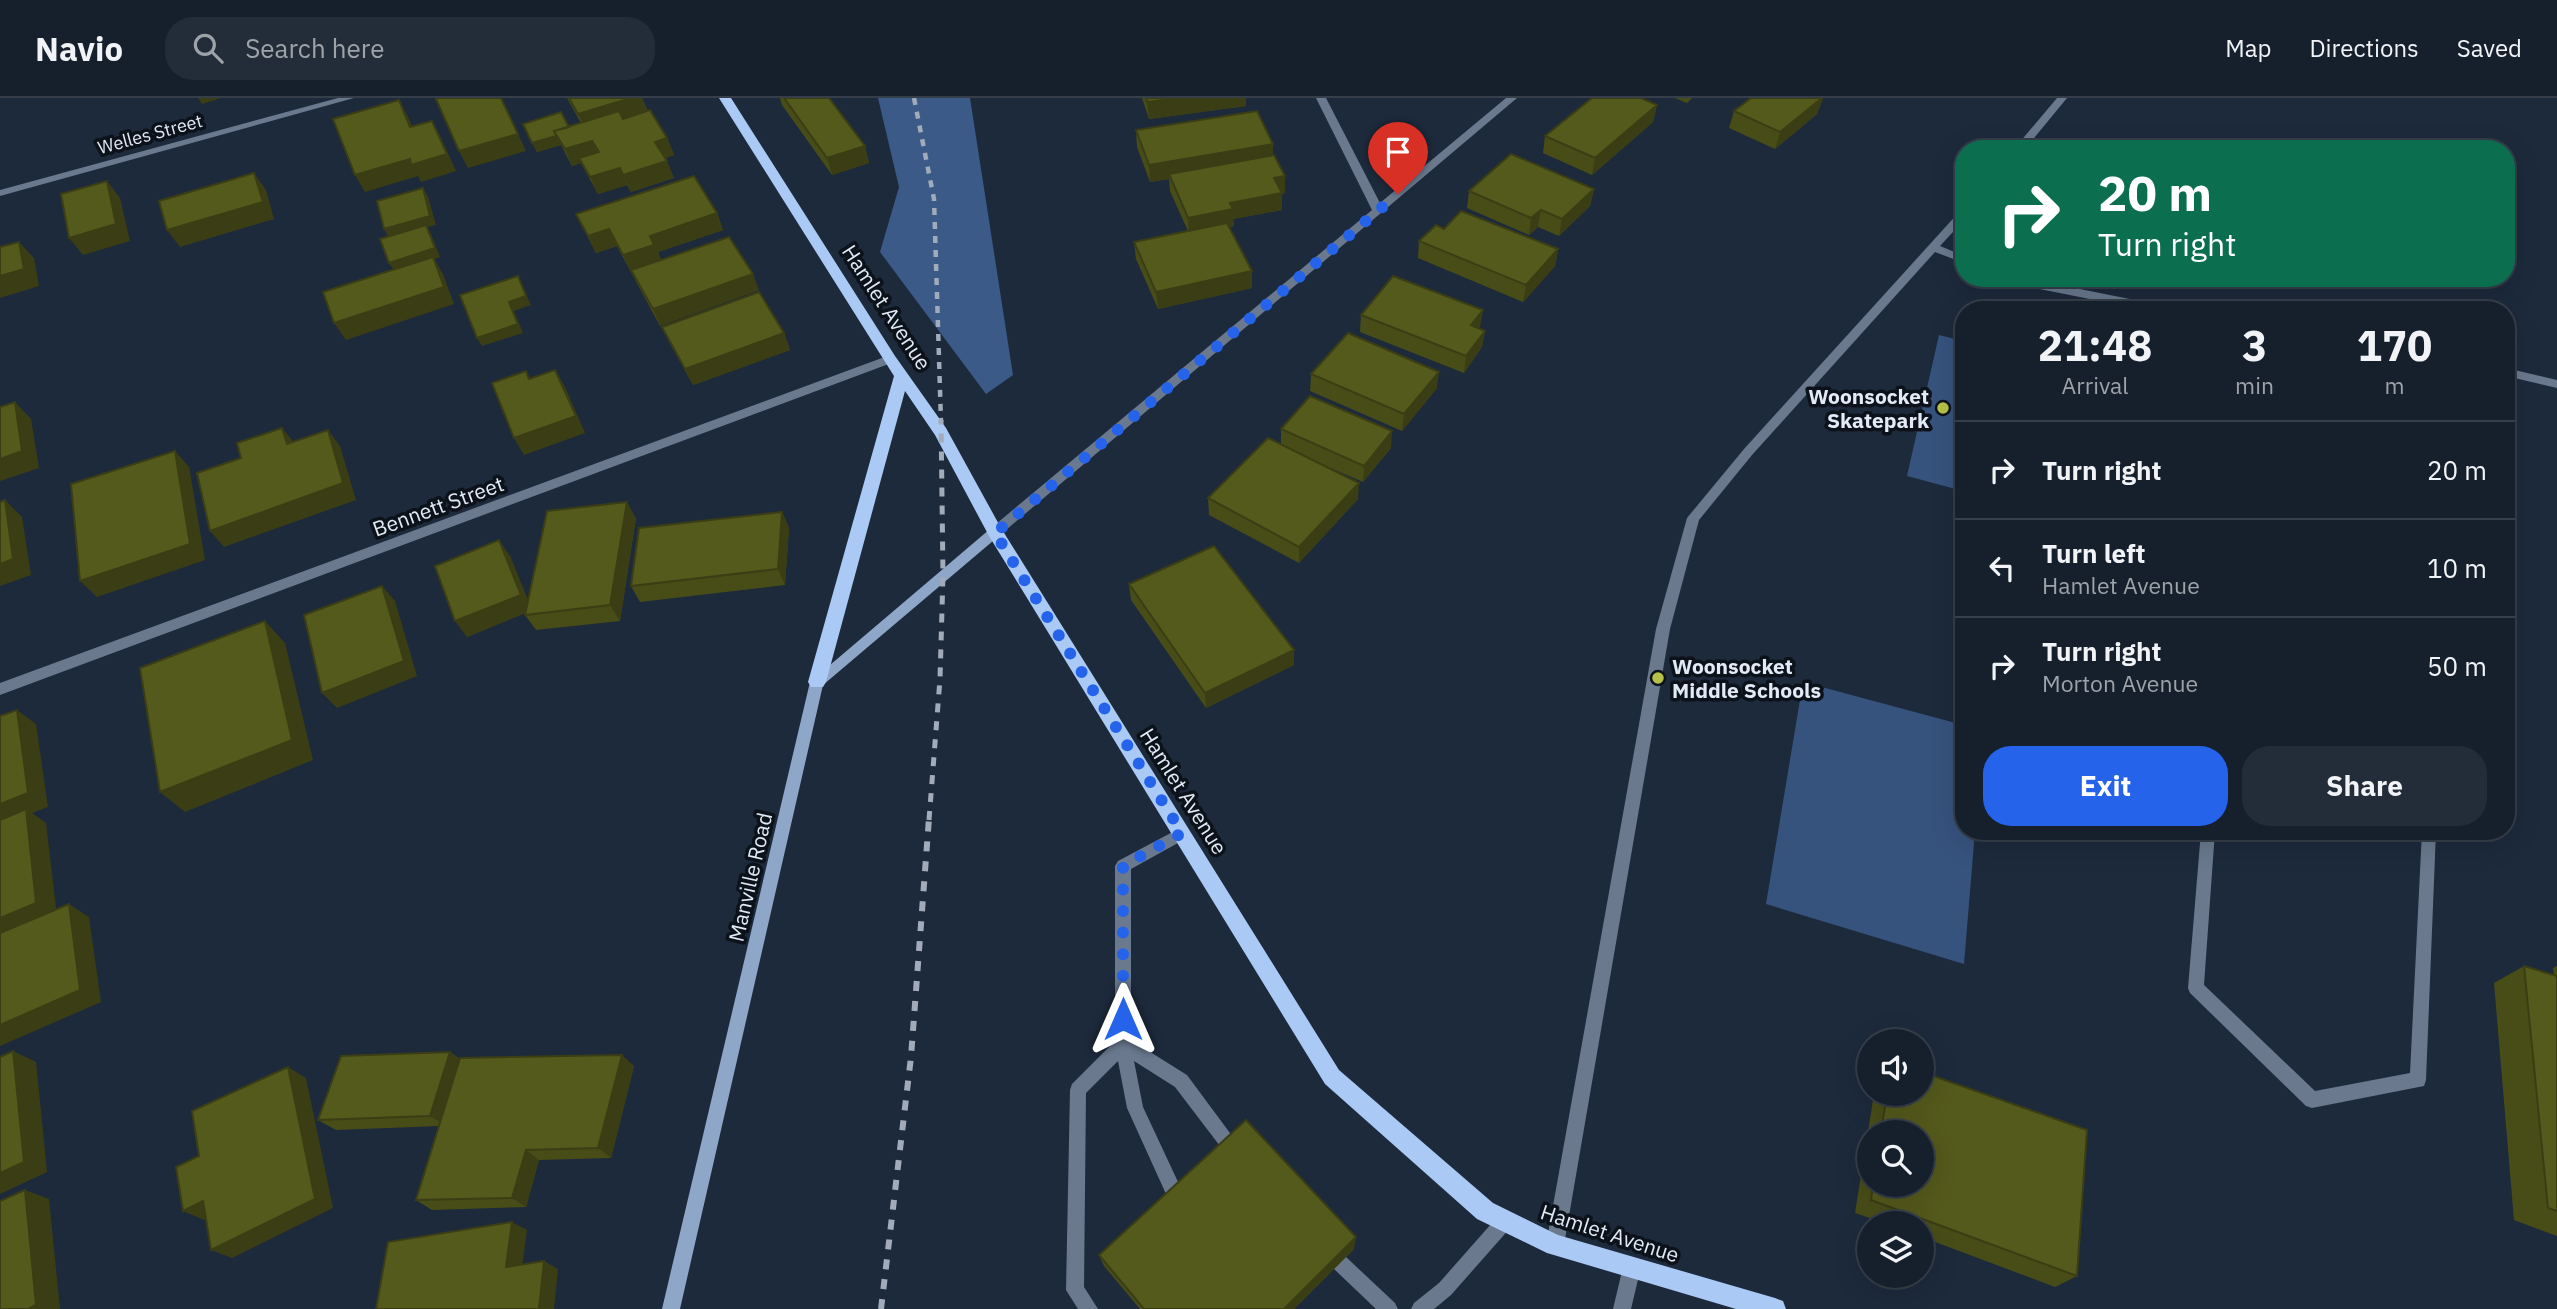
<!DOCTYPE html>
<html lang="en">
<head>
<meta charset="utf-8">
<style>
  body { margin:0; font-family:"IBM Plex Sans",sans-serif; background:#232d39; color:#f1f3f6; height:100vh; display:flex; flex-direction:column; font-size:26px; white-space:nowrap }
  * { box-sizing:border-box; margin:0 }
  p { font-size:23px; color:#9ea3aa }
  .icon { flex:none; width:38px; height:38px; fill:none; stroke:currentColor; stroke-width:2; stroke-linecap:round; stroke-linejoin:round }
  .map { position:relative; flex:1; overflow:hidden }
  .sheet { position:absolute; left:1955px; top:203px; width:560px; height:539px; display:flex; flex-direction:column; background:#16202d; border-radius:28px; box-shadow:0 7px 28px #0002,0 0 0 2px #353e49 }
  .sheet>* { flex:none }
  .hud { position:absolute; left:1955px; top:42px; width:560px; height:147px; border-radius:28px; box-shadow:0 7px 28px #0002,0 0 0 2px #353e49; background:#0b6e4f; color:#fff; overflow:hidden }
  .fabs { position:absolute; left:1857px; top:931px; display:grid; gap:14px }
  .fabs a { display:grid; place-items:center; width:77px; height:77px; border-radius:50%; background:#16202d; box-shadow:0 7px 28px #0002,0 0 0 2px #353e49; font-size:35px }
  .pin { position:absolute; display:grid; place-items:center; width:60px; height:60px; color:#fff; margin:-72px -30px; border-radius:50% 50% 50% 0; rotate:-45deg; box-shadow:0 0 7px #0007 }
  .pin .icon { rotate:45deg }
  .me { position:absolute; width:77px; margin:-38px; rotate:0deg; stroke-linejoin:round; filter:drop-shadow(0 0 5px #0008) }
  .turn { display:flex; align-items:center; gap:24px; height:147px; padding:0 28px; font-size:32px }
  .turn .icon { width:91px; height:91px; stroke-width:2.5 }
  .turn b { display:block; font-size:49px; line-height:60px }
  .eta { display:flex; justify-content:space-evenly; align-items:center; height:119px; text-align:center }
  .eta b { font-size:42px; font-weight:700; line-height:49px }
  .action { display:flex; gap:14px; margin-top:auto; padding:14px 28px }
  .action a { flex:1; height:80px; border-radius:28px; background:#2563eb; color:#fff; font-size:28px; font-weight:700; line-height:80px; text-align:center }
  .action a+a { background:#232d39; color:#f1f3f6 }
  ul { padding:0; list-style:none }
  li { display:flex; align-items:center; gap:21px; height:98px; padding:0 28px; border-top:2px solid #353e49 }
  li div { flex:1 }
  li b { display:block; font-size:26px }
  li em { font-style:normal }
  header { display:flex; align-items:center; gap:42px; box-sizing:border-box; height:98px; padding:0 35px; background:#16202d; border-bottom:2px solid #353e49 }
  header strong { font-size:33px }
  nav { display:flex; gap:38px; margin-inline-start:auto; font-size:24px }
  .search { width:490px; height:63px; background:#232d39; display:flex; align-items:center; gap:18px; box-sizing:border-box; padding:0 24px; border-radius:28px; color:#9ea3aa; font-size:26px }
  .map>svg:first-child { display:block }
  .green { fill:#36537e }
  .forest { fill:#3b5a87 }
  .lines { fill:none; stroke-linecap:round; stroke-linejoin:round }
  .lane { fill:#6a798e; fill-rule:evenodd }
  .street { fill:#6a798e; fill-rule:evenodd }
  .secondary { fill:#8ea6c8; fill-rule:evenodd }
  .primary { fill:#aac9f5; fill-rule:evenodd }
  .rail-far2 { stroke:#a1abb9; stroke-width:4.5; stroke-dasharray:7 7; stroke-linecap:butt }
  .rail-far1 { stroke:#a1abb9; stroke-width:5; stroke-dasharray:9 9; stroke-linecap:butt }
  .rail { stroke:#a1abb9; stroke-width:6; stroke-dasharray:10 10; stroke-linecap:butt }
  .wall { fill:#484d18; fill-rule:evenodd }
  .shaded-wall { fill:#3b3e14 }
  .building { fill:#54591c; stroke:#3b3e14; stroke-width:2 }
  .route { stroke:#2563eb; stroke-width:12; stroke-dasharray:0 21.6 }
  .poi-dot { fill:#b7c147; stroke:#0c121a; stroke-width:2.5 }
  .labels { text-anchor:middle; dominant-baseline:central; stroke-width:7; stroke-linejoin:round; paint-order:stroke }
  .far-street-label { font-size:18px; fill:#e1eaf6; stroke:#0c121a }
  .street-label { font-size:21px; fill:#e1eaf6; stroke:#0c121a }
  .poi-label { font-size:21px; font-weight:bold; fill:#e1eaf6; stroke:#0c121a; text-anchor:end }
</style>
</head>
<body>
<header>
<strong>Navio</strong>
<div class="search"><svg class="icon" aria-label="search" viewBox="0 0 24 24"><circle cx="10" cy="10" r="6"/><path d="M15 15l6 6"/></svg>Search here</div>
<nav><a>Map</a><a>Directions</a><a>Saved</a></nav>
</header>
<div class="map">
<svg width="2557" height="1211" viewBox="0 0 2557 1211">
  <rect width="100%" height="100%" fill="#1d2a3c"/>
  <!-- green -->
  <path class="green" d="M1939 237 1963 243V393L1907 378Z
    M1803 584 1963 627 1964 733H1975L1964 866 1766 806Z"/>
  <!-- forest -->
  <path class="forest" d="M878 0H970L1013 277 986 296 880 154 899 89Z"/>
  <g class="lines">
    <!-- lane -->
    <path class="lane" d="M2057 0H2067L2025 51H2014Z
      M1964 112V122L1940 148 1964 158V165L1935 154 1752 357 1699 422 1670 531 1564 1147 1561 1153 1555 1156 1549 1153 1546 1147 1656 531 1687 420 1744 351 1960 113Z
      M2000 180H2024L2165 208 2170 212H2145L2005 184Z
      M2506 270 2557 282V290L2506 278Z
      M1182 729 1187 730 1189 735 1187 740 1131 771V942L1187 977 1241 1050 1238 1056 1232 1059 1226 1056 1175 989 1134 963 1143 1009 1186 1101 1183 1107 1177 1110 1171 1107 1127 1010 1118 963 1086 995 1084 1189 1098 1211H1078L1066 1192 1070 992 1072 986 1115 943V768L1118 763Z
      M2201 733H2215L2204 887 2315 993 2410 975 2422 733H2436L2426 982 2424 988 2312 1010 2306 1008 2190 895 2188 890Z
      M1505 1114 1511 1117 1514 1123 1511 1129 1451 1197 1434 1211H1411L1414 1205 1439 1185 1499 1117Z
      M1340 1156 1346 1159 1395 1205 1398 1211H1376L1334 1171 1331 1165 1334 1159Z
      M1632 1160 1638 1163 1641 1169 1631 1211H1613L1623 1169 1626 1163Z"/>
    <!-- street -->
    <path class="street" d="M338 0H354L0 98V92Z
      M1316 0H1326L1380 105 1506 0H1517L1000 437H990L989 434 990 431 1372 112Z
      M890 257 896 261 894 264 0 597V585Z"/>
    <!-- secondary -->
    <path class="secondary" d="M995 429 1001 434 1000 437 823 587 680 1211H662L810 584 990 431Z"/>
    <!-- primary -->
    <path class="primary" d="M719 0H731L895 258 946 330 1001 430 1339 972 1493 1105 1558 1137 1775 1200 1783 1203 1786 1211H1736L1547 1155 1477 1121 1325 986 989 438 935 337 905 293 826 584 823 589H811L808 584 894 278Z"/>
    <!-- rail-far2 -->
    <path class="rail-far2" d="M914 0 934 101 941 324"/>
    <!-- rail-far1 -->
    <path class="rail-far1" d="M929 722 940 581 943 477 941 322"/>
    <!-- rail -->
    <path class="rail" d="M881 1211 911 959 929 720"/>
  </g>
  <!-- wall -->
  <path class="wall" d="M567 0H642L648 13 667 40 674 57 665 60 674 80 631 94 627 87 598 96 581 65 572 68 561 47 537 54 523 26 569 29 581 25Z
    M780 0H829L865 48 869 65 832 77 782 7Z
    M1142 0H1246V8L1149 21Z
    M1675 0H1692L1687 5Z
    M1823 0 1817 16 1775 51 1729 30 1734 13Z
    M1657 7 1653 24 1592 77 1543 55 1545 38Z
    M1136 32 1273 57 1285 78V95L1282 96V112L1233 121 1234 128 1230 129 1252 190 1158 211 1136 161 1134 144 1188 133 1170 93 1169 81 1150 84 1137 49Z
    M1594 91 1590 108 1559 138 1538 129 1529 137 1467 110 1469 93Z
    M717 115 723 132 658 154 661 162 759 192 660 228 617 148 596 155 576 116Z
    M1444 131 1558 151 1555 168 1523 204 1418 160 1419 143Z
    M1361 217 1480 229 1479 230 1485 233 1482 249 1464 275 1360 234Z
    M662 229 784 235 790 252 693 287 670 245Z
    M1311 276 1437 290 1402 333 1310 293Z
    M1281 331 1391 350 1363 384 1305 359 1358 401 1299 465 1209 417 1208 400 1281 346Z
    M782 414 789 430 785 487 640 504 631 488Z
    M636 420 620 523 536 532 525 517V515L467 539 510 458 528 503Z
    M1129 486 1294 567 1206 610 1131 502Z
    M2524 868 2554 877 2553 870 2557 868V1138L2514 1122 2494 885Z
    M450 954 460 961 634 968 611 1060 539 1062 526 1109 432 1112 416 1102 439 1028 336 1032 318 1022Z
    M1874 996H1922L2077 1178 2055 1189 1922 1139V1125H1884L1855 1115ZM1869 1034H1922V1087H1869Z
    M1354 1151 1294 1211H1140L1104 1168 1099 1157Z"/>
  <!-- shaded-wall -->
  <path class="shaded-wall" d="M198 0H221L202 6Z
    M501 0 526 53 468 70 459 53Z
    M631 0H642L648 14 586 33 578 16Z
    M1180 0H1246V8L1149 21 1147 4Z
    M1823 0 1817 16 1775 51 1780 34Z
    M399 2 408 19 420 46 410 29Z
    M1657 7 1653 24 1592 77 1595 60Z
    M432 23 441 40 456 73 421 84 418 78 365 94 355 77Z
    M556 38 561 47 537 54 532 45Z
    M667 40 674 57 662 61 655 44Z
    M592 43 600 59 572 68 565 51Z
    M1273 46V63L1169 76V81L1150 84 1149 67Z
    M865 48 869 65 832 77 827 60Z
    M667 63 674 80 631 94 623 77Z
    M620 70 627 87 598 96 590 79Z
    M254 75 266 92 274 121 180 149 167 132Z
    M1285 78V95L1282 96V112L1233 121 1234 128 1189 137 1188 120 1230 105 1274 80Z
    M107 83 120 100 130 143 83 157 69 140Z
    M423 90 428 99 436 127 427 129 431 136 440 159 434 161 443 176 454 206 346 242 334 225 395 174 389 165V140L384 131Z
    M1594 91 1590 108 1559 138 1562 121Z
    M1541 112 1538 129 1529 137 1531 120Z
    M717 115 723 132 658 154 661 163 631 174 623 157 650 138Z
    M609 131 617 148 596 155 588 138Z
    M19 144 34 160 39 188 0 200V178Z
    M1558 151 1555 168 1523 204 1526 187Z
    M1252 173V190L1158 211 1156 194Z
    M753 176 759 192 660 228 653 211Z
    M518 178 531 207 514 213 523 235 482 248 477 240 509 204Z
    M1483 212 1480 229 1468 244 1471 227Z
    M1485 233 1482 249 1464 275 1466 258Z
    M784 235 790 252 693 287 685 271Z
    M555 272 565 289 585 335 524 357 514 340Z
    M1439 274 1437 290 1402 333 1404 316Z
    M15 304 31 321 39 370 0 383V361Z
    M282 330 295 346H287Z
    M328 332 340 348 356 402 224 449 210 433Z
    M1392 333 1391 350 1363 384 1364 368Z
    M175 353 189 369 205 462 97 499 80 483Z
    M1359 385 1358 401 1299 465V449Z
    M5 402 22 419 31 477 0 488V466Z
    M627 404 636 420 620 523 610 507Z
    M782 414 789 430 785 487 778 471Z
    M499 442 510 458 532 512 467 539 455 523Z
    M382 488 395 503 417 578 337 610 322 595Z
    M265 523 285 545 313 662 185 714 160 694Z
    M1294 552V567L1206 610 1205 595Z
    M17 612 36 626 48 709 32 715 46 725 57 818 0 842V706Z
    M69 806 89 819 101 904 0 948V927Z
    M13 953 36 964 47 1074 0 1096V1075Z
    M450 954 465 965 446 1028 430 1018Z
    M622 957 634 968 611 1060 598 1050Z
    M288 969 306 980 333 1110 232 1160 211 1152Z
    M526 1052 539 1062 526 1109 512 1100Z
    M25 1092 49 1101 60 1211H28Z
    M203 1103 223 1112 204 1122 183 1113Z
    M512 1124 527 1132 521 1177 506 1169Z
    M1356 1139 1354 1151 1294 1211H1284Z
    M544 1163 558 1171 554 1211H539Z"/>
  <!-- building -->
  <path class="building" d="M439 0H501L518 36 459 53 436 1Z
    M569 0H631L578 16Z
    M784 0H829L865 48 827 60Z
    M1146 0H1180L1147 4Z
    M1592 0H1641L1657 7 1595 60 1545 38Z
    M1751 0H1822L1780 34 1734 13Z
    M399 2 410 29 432 23 447 56 411 67 410 61 355 77 333 21Z
    M650 12 667 40 655 44 667 63 623 77 620 70 590 79 579 60 599 54 592 43 565 51 554 33 619 13 623 21Z
    M1257 13 1273 46 1149 67 1136 32Z
    M561 14 569 29 554 33 556 38 532 45 523 26Z
    M1511 56 1594 91 1562 121 1541 112 1531 120 1469 93Z
    M1274 57 1285 78 1274 80 1282 95 1230 105 1233 111 1188 120 1169 76Z
    M254 75 263 104 167 132 159 103Z
    M694 78 717 115 650 138 654 147 623 157 609 131 588 138 576 116Z
    M107 83 116 126 69 140 61 96Z
    M423 90 430 118 384 131 377 103Z
    M1461 113 1558 151 1526 187 1419 143 1436 127 1444 131Z
    M1227 125 1252 173 1156 194 1134 144Z
    M426 127 435 150 389 165 380 141Z
    M729 139 753 176 653 211 631 172Z
    M19 144 24 171 0 178V149Z
    M433 159 444 189 334 225 323 194Z
    M518 178 526 198 509 204 518 226 477 240 460 197Z
    M1393 178 1483 212 1471 227 1485 233 1466 258 1361 217Z
    M759 194 784 235 685 271 662 229Z
    M1348 235 1439 274 1404 316 1311 276Z
    M555 272 576 318 514 340 492 285 526 273 529 281Z
    M1310 298 1392 333 1364 368 1281 331Z
    M15 304 22 353 0 361V309Z
    M282 330 287 346 328 332 343 385 210 433 197 375 241 360 237 345Z
    M1268 340 1359 385 1299 449 1208 400Z
    M175 353 190 446 80 483 71 386Z
    M5 402 13 461 0 466V404Z
    M627 404 610 507 525 517 547 413Z
    M782 414 778 471 631 488 639 430Z
    M499 442 521 497 455 523 435 468Z
    M1214 448 1294 552 1205 595 1129 486Z
    M382 488 404 563 322 595 304 517Z
    M265 523 292 642 160 694 140 570Z
    M17 612 28 695 0 706V618Z
    M26 711 36 805 0 820V722Z
    M69 806 80 892 0 927V835Z
    M2524 868 2557 878V1113L2548 1110Z
    M13 953 24 1064 0 1075V959Z
    M450 954 430 1018 318 1022 341 958Z
    M622 957 598 1050 526 1052 512 1100 416 1102 460 960Z
    M288 969 315 1101 211 1152 203 1103 183 1113 176 1069 199 1058 192 1013Z
    M1922 974 2087 1032 2077 1178 1871 1102 1873 1087H1922V1034H1881L1887 996H1922Z
    M1246 1022 1356 1139 1284 1211H1144L1099 1157Z
    M25 1092 36 1207 28 1211H0V1103Z
    M512 1124 506 1169 544 1163 539 1211H376L388 1144Z"/>
  <g class="lines">
    <!-- route -->
    <path class="route" d="M1123 921V768L1182 735 995 435 1398 96"/>
  </g>
  <!-- markers -->
  <g class="poi-dot">
    <circle cx="1943" cy="310" r="7"/>
    <circle cx="1658" cy="580" r="7"/>
  </g>
  <g class="labels">
    <!-- far-street labels -->
    <g class="far-street-label">
      <text transform="translate(150 36) rotate(-15)">Welles Street</text>
    </g>
    <!-- street labels -->
    <g class="street-label">
      <text transform="translate(887 209) rotate(57)">Hamlet Avenue</text>
      <text transform="translate(438 408) rotate(-20)">Bennett Street</text>
      <text transform="translate(1184 693) rotate(58)">Hamlet Avenue</text>
      <text transform="translate(750 779) rotate(-77)">Manville Road</text>
      <text transform="translate(1610 1135) rotate(18)">Hamlet Avenue</text>
    </g>
    <!-- poi labels -->
    <g class="poi-label">
      <text x="1929" y="298">Woonsocket<tspan x="1929" dy="24">Skatepark</tspan></text>
      <text x="1672" y="568" text-anchor="start">Woonsocket<tspan x="1672" dy="24">Middle Schools</tspan></text>
    </g>
  </g>
</svg>
<div class="fabs">
<a><svg class="icon" aria-label="sound" viewBox="0 0 24 24"><path d="M4 9h4l5-4v14l-5-4H4zM17 9q2 3 0 6"/></svg></a>
<a><svg class="icon" aria-label="search" viewBox="0 0 24 24"><circle cx="10" cy="10" r="6"/><path d="M15 15l6 6"/></svg></a>
<a><svg class="icon" aria-label="layers" viewBox="0 0 24 24"><path d="M12 4l9 5-9 5-9-5zM3 14l9 5 9-5"/></svg></a>
</div>
<div class="pin" style="left:1398px;top:96px;background:#d93025"><svg class="icon" aria-label="arrive" viewBox="0 0 24 24"><path d="M6 21V4h12l-3 4 3 4H6"/></svg></div>
<svg class="me" style="left:1123px;top:921px" viewBox="-20 -20 40 40"><path d="M0-17L14 15 0 8-14 15z" fill="#2563eb" stroke="#fff" stroke-width="4"/></svg>
<div class="hud">
<div class="turn"><svg class="icon" aria-label="right" viewBox="0 0 24 24"><path d="M7 20v-9h11M14 6l5 5-5 5"/></svg><div><b>20 m</b>Turn right</div></div>
</div>
<section class="sheet">
<div class="eta">
<div><b>21:48</b><p>Arrival</p></div>
<div><b>3</b><p>min</p></div>
<div><b>170</b><p>m</p></div>
</div>
<ul>
<li><svg class="icon" aria-label="right" viewBox="0 0 24 24"><path d="M7 20v-9h11M14 6l5 5-5 5"/></svg><div><b>Turn right</b></div><em>20 m</em></li>
<li><svg class="icon" aria-label="left" viewBox="0 0 24 24"><path d="M17 20v-9H6M10 6l-5 5 5 5"/></svg><div><b>Turn left</b><p>Hamlet Avenue</p></div><em>10 m</em></li>
<li><svg class="icon" aria-label="right" viewBox="0 0 24 24"><path d="M7 20v-9h11M14 6l5 5-5 5"/></svg><div><b>Turn right</b><p>Morton Avenue</p></div><em>50 m</em></li>
</ul>
<div class="action"><a>Exit</a><a>Share</a></div>
</section>
</div>
</body>
</html>
